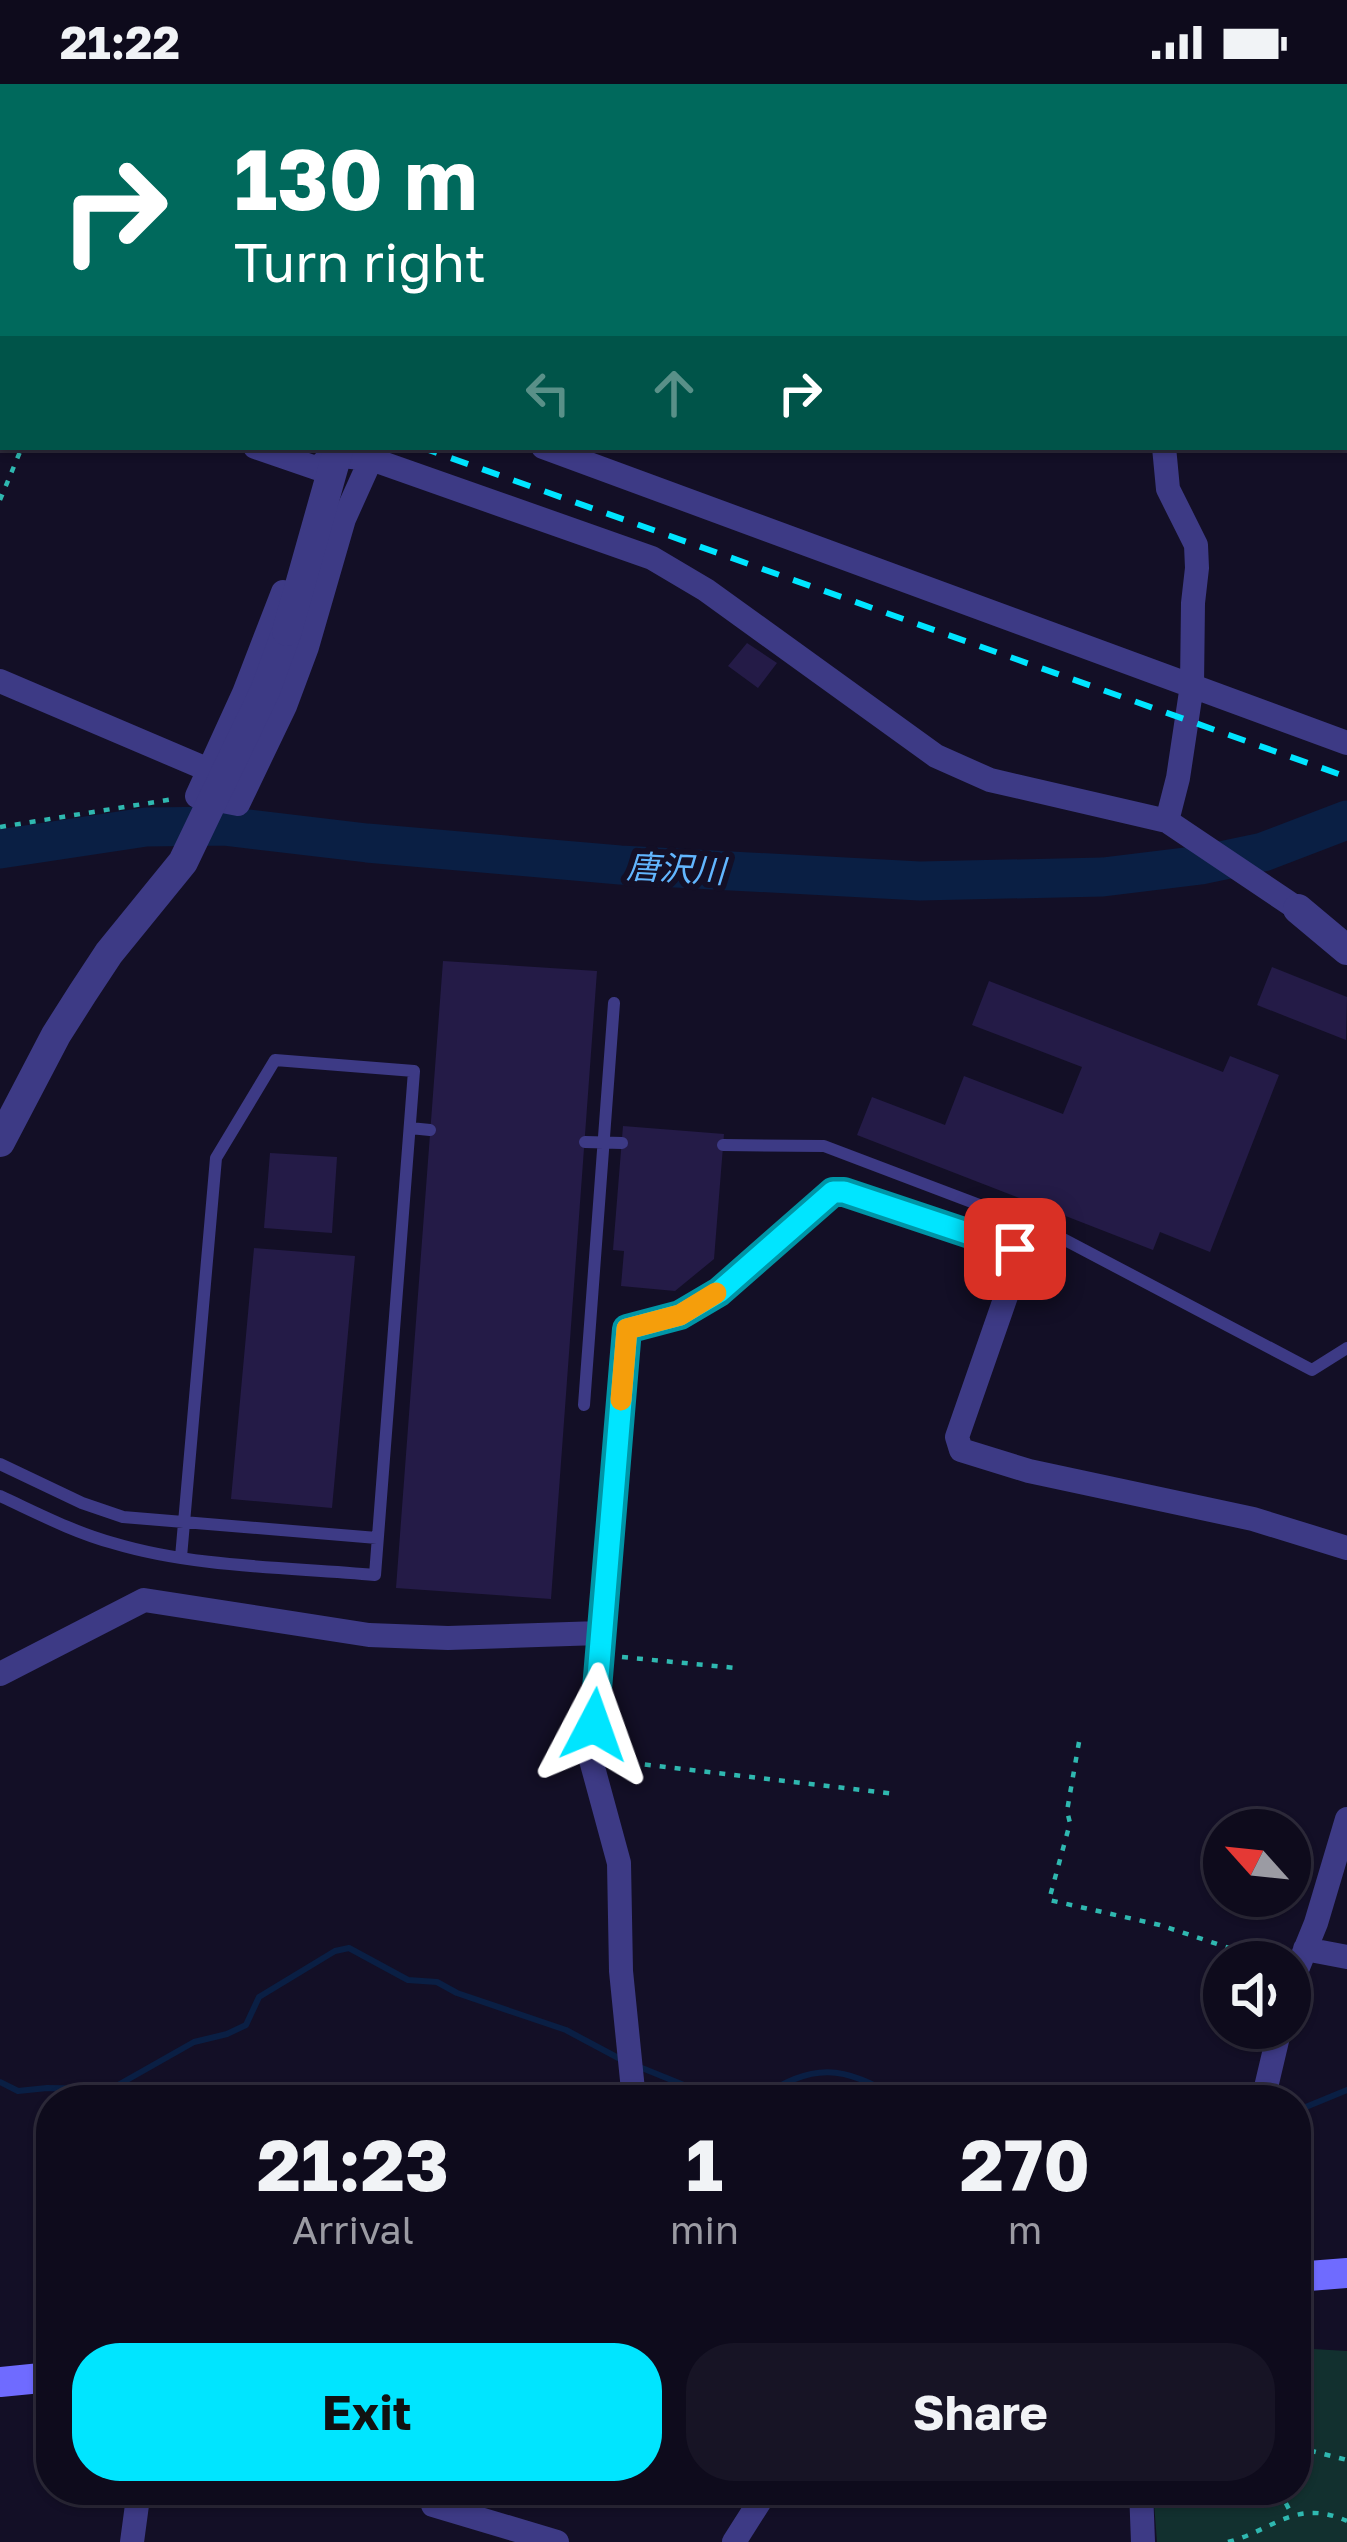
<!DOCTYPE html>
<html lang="en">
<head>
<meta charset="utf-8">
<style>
  body { margin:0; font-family:"Golos Text","Noto Sans JP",sans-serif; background:#171425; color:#f1f3f6; height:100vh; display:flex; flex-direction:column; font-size:45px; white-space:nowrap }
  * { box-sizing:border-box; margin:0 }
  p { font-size:39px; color:#9b9ba3 }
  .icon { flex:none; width:66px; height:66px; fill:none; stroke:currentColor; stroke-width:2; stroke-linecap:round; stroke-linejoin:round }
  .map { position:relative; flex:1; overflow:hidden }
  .panel { position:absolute; left:36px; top:2001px; width:1275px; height:420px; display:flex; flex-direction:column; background:#0e0b1c; border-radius:48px; box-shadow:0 3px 9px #0004,0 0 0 3px #2e2b3b }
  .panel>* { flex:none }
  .hud { position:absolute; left:0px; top:0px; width:1347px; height:366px; box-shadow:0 3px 9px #0004,0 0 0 3px #2e2b3b; background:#00695c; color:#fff; overflow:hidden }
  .needle { width:78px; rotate:297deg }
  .buttons { position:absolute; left:1203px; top:1725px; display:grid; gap:24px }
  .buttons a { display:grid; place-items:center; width:108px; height:108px; border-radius:50%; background:#0e0b1c; box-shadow:0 3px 9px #0004,0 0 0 3px #2e2b3b; font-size:60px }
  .pin { position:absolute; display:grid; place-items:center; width:102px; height:102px; color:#fff; margin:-51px; border-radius:24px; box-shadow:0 6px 18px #0006 }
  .me { position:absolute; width:132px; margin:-66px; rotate:4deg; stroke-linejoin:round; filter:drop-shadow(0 0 9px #0008) }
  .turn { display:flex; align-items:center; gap:42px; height:252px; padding:0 36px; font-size:54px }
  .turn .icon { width:156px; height:156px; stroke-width:2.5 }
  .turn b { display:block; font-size:84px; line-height:102px }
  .lanes { display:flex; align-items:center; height:114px; padding:0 36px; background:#0003; justify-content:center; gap:60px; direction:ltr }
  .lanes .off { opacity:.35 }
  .eta { display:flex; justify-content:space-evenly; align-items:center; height:204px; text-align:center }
  .eta b { font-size:72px; font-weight:700; line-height:84px }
  .button { display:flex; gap:24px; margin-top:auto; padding:24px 36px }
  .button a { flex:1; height:138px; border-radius:48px; background:#00e5ff; color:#111; font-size:48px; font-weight:700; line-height:138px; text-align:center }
  .button a+a { background:#171425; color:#f1f3f6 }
  .status { display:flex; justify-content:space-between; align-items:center; height:84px; padding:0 60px; background:#0e0b1c; direction:ltr }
  .status svg { height:33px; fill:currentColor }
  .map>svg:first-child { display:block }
  .green { fill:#12302f }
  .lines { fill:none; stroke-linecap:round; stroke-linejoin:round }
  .stream { stroke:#0a1f44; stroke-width:6 }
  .river { stroke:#0a1f44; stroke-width:39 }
  .building { fill:#241b47 }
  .path { stroke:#2fb8b0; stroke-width:4.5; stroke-dasharray:6 9; stroke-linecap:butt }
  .service { stroke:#3d3a85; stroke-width:12 }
  .minor { stroke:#3d3a85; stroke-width:24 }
  .tertiary { stroke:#3d3a85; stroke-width:30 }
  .secondary { stroke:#6f6bff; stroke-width:30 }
  .rail { stroke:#00e5ff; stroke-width:6; stroke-dasharray:18 15; stroke-linecap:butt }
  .tertiary-bridge { stroke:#3d3a85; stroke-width:30 }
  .route-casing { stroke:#0095a6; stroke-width:30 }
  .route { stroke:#00e5ff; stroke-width:21 }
  .slow { stroke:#f59e0b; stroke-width:21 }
  .labels { text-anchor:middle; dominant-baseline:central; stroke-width:12; stroke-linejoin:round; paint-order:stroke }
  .water-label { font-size:33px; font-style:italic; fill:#62b6ff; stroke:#130f26 }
</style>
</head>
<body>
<div class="status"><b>21:22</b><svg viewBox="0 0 49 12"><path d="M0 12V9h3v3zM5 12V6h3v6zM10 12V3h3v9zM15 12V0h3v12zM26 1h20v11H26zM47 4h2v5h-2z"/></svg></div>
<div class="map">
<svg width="1347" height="2458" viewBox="0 0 1347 2458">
  <rect width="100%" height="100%" fill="#130f26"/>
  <!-- green -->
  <path class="green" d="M1296 2264 1347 2267V2458H1157L1153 2406H1296Z"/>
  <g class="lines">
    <!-- stream -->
    <path class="stream" d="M637 1982 721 2016
      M0 1998 18 2007 47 2004 111 2005 194 1958 227 1950 246 1941 259 1913 335 1867 349 1864 408 1896 437 1898 457 1909 566 1946 624 1977
      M756 2016C815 1978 840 1980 902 2016
      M1296 2027 1347 2006"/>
    <!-- river -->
    <path class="river" d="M0 765 146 743 223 742 367 759 620 781 920 797 1103 793 1201 781 1263 768 1347 736"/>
  </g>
  <!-- building -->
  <path class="building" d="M747 559 777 579 758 604 728 582Z
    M443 877 597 887 551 1515 396 1504Z
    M1272 883 1347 913 1346 956 1257 921Z
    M989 897 1223 988 1230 972 1279 991 1210 1168 1160 1148 1153 1166 857 1051 872 1013 945 1041 964 992 1063 1030 1082 983 972 941Z
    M623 1042 724 1050 714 1175 675 1207 621 1202 624 1167 613 1166Z
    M270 1069 337 1073 332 1149 264 1144Z
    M254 1164 355 1172 332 1424 231 1415Z"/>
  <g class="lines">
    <!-- path -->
    <path class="path" d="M0 416 22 363
      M0 743 174 715
      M622 1573 736 1584
      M1079 1658 1067 1727 1070 1739 1049 1816 1160 1841 1271 1878
      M615 1677 895 1710
      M1296 2373 1312 2367 1347 2376
      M1279 2406 1292 2431
      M1228 2458C1274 2446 1296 2414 1347 2437"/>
    <!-- service -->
    <path class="service" d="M410 1044 430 1046
      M585 1058 622 1059
      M723 1061 824 1062 1048 1147 1312 1286 1347 1264
      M584 1321 614 919
      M0 1380 82 1419 123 1433 377 1454
      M0 1412C37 1429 73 1448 113 1459 196 1484 289 1483 375 1491L414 987 275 976 216 1074 181 1473"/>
    <!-- minor -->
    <path class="minor" d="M280 0 281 3
      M324 0 325 3
      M669 3V0
      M876 3 880 0
      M1214 3V0
      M1344 91 1347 88
      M0 95 3 94
      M0 275 3 276
      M255 363 319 385
      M543 363 1347 659
      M1164 363 1168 405 1196 461 1197 484 1193 519 1192 601 1178 694 1167 737
      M324 378 332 371 371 375 652 474 706 506 936 672 990 696 1167 737 1298 825
      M283 508 244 609 197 712 238 720 285 622 307 563 344 435 371 375
      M0 597 209 686
      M600 1549 591 1676 619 1779 621 1887 634 2016
      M0 1590 144 1516 369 1551 448 1554 600 1549 627 1245 680 1231 719 1208 833 1107H844L1015 1165 1019 1175 957 1353 961 1366 1029 1387 1253 1435 1347 1464
      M1305 1865 1347 1873
      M1290 1903 1316 1839 1347 1735
      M1263 2016 1280 1944
      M1141 2406 1143 2458
      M433 2421 557 2458
      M132 2458 139 2406
      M734 2458 767 2406"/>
    <!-- tertiary -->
    <path class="tertiary" d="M304 0 305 3
      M1298 825 1347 866
      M0 1058 56 951 82 910 109 869 183 778 265 607 287 547"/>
    <!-- secondary -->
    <path class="secondary" d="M1296 2193 1347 2189
      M0 2298 51 2293"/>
    <!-- rail -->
    <path class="rail" d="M0 193 3 194
      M0 212 3 213
      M420 363 1347 693"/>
    <!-- tertiary-bridge -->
    <path class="tertiary-bridge" d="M287 547 339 363"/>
  </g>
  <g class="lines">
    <defs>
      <path id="route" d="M594 1641 627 1245 680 1231 719 1208 833 1108H844L1015 1165"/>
    </defs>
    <!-- route casing -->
    <use href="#route" class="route-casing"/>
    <!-- route -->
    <use href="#route" class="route"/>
    <!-- slow -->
    <path class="slow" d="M621 1316 627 1245 680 1231 716 1209"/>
  </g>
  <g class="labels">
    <!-- water labels -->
    <g class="water-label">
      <text transform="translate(676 784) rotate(3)">唐沢川</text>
    </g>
  </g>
</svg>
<div class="buttons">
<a><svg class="needle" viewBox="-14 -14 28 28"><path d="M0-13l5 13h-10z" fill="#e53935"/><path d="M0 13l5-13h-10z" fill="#9b9ba3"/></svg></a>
<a><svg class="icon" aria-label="sound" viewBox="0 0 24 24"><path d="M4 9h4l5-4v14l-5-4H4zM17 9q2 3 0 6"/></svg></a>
</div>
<div class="pin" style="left:1015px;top:1165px;background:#d93025"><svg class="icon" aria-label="arrive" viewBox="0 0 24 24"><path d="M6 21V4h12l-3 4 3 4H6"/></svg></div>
<svg class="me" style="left:594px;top:1641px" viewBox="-20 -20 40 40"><path d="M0-17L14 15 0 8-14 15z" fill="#00e5ff" stroke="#fff" stroke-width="4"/></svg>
<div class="hud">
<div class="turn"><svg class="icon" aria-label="right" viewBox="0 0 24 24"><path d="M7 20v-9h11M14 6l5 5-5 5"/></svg><div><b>130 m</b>Turn right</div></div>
<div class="lanes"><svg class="icon off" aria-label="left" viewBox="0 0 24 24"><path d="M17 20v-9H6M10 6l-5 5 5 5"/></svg><svg class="icon off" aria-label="ahead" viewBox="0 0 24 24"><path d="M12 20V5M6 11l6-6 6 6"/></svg><svg class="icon" aria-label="right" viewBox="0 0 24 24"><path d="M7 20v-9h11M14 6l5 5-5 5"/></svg></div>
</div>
<section class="panel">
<div class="eta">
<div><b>21:23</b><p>Arrival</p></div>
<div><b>1</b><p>min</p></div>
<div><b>270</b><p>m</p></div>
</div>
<div class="button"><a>Exit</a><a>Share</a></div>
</section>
</div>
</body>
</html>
